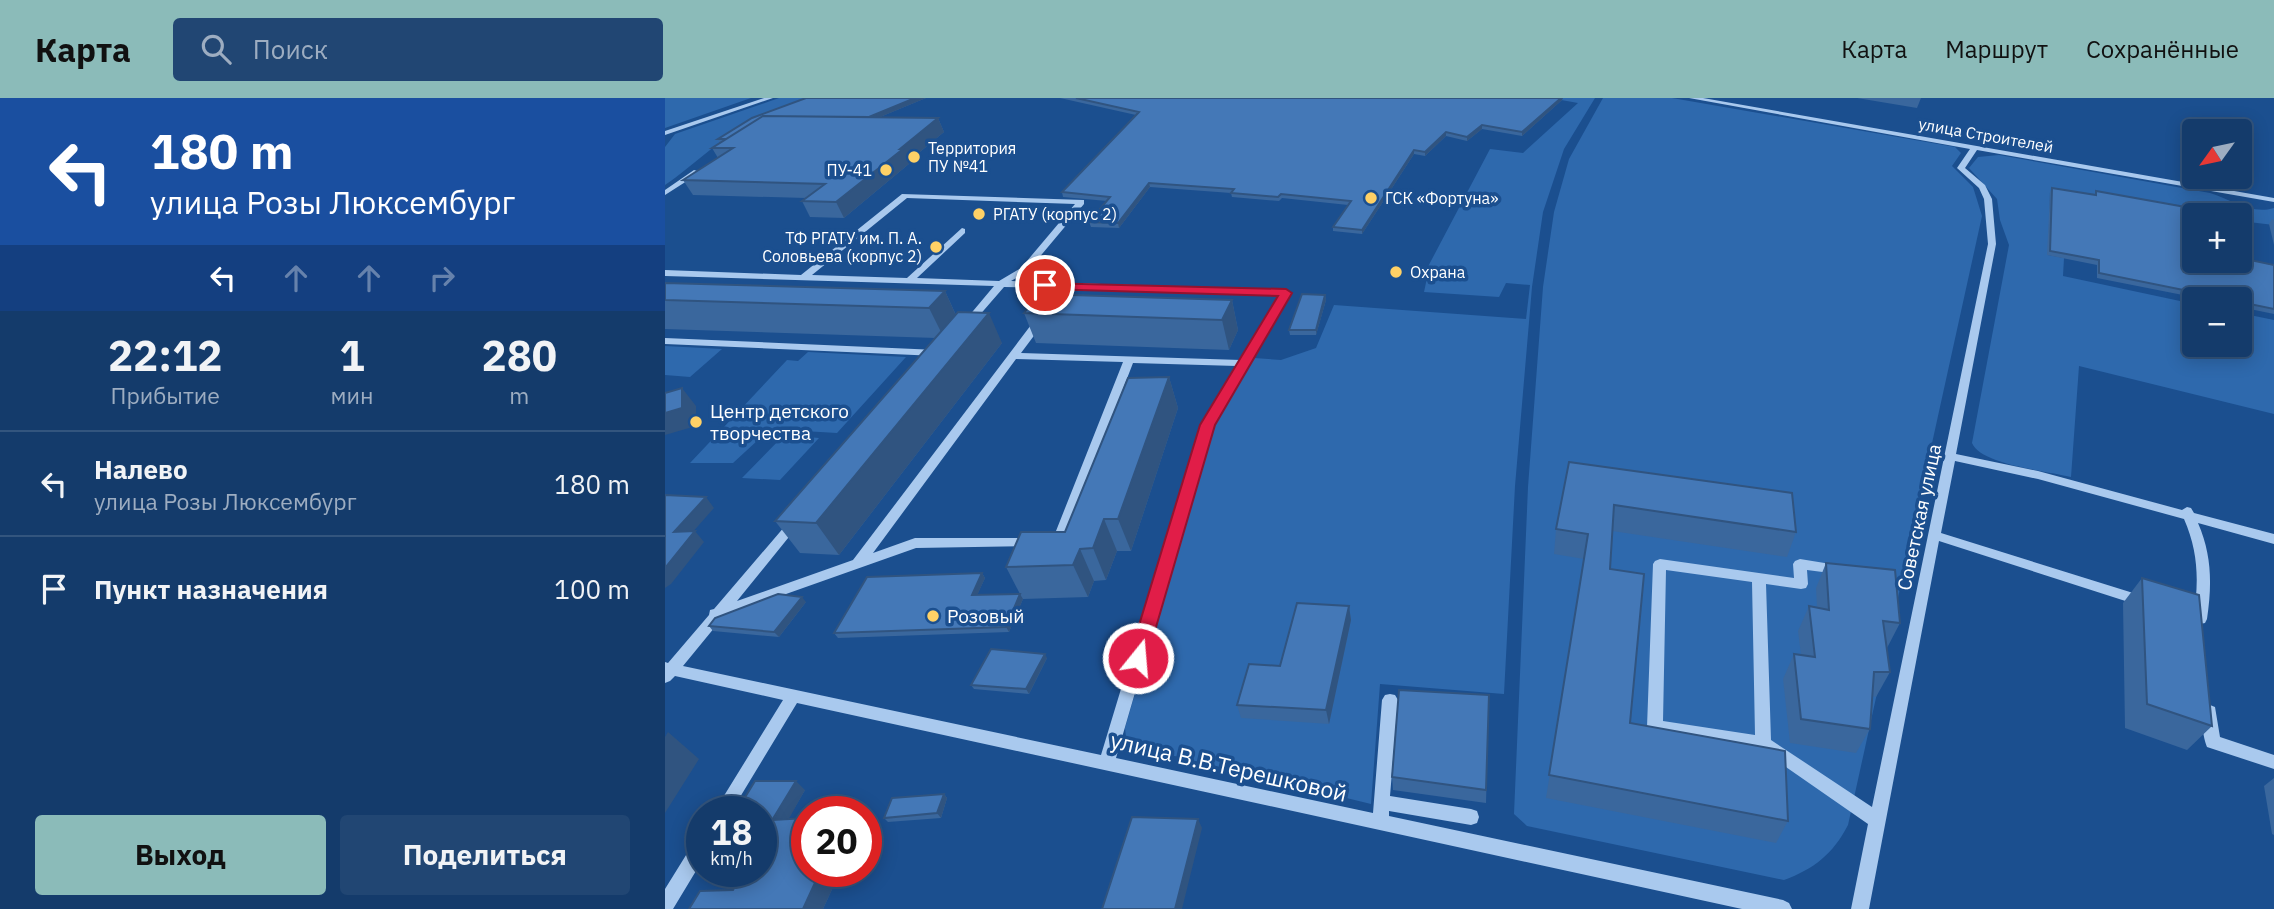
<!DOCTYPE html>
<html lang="ru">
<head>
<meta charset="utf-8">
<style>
  body { margin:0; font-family:"IBM Plex Sans",sans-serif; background:#214673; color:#f1f3f6; height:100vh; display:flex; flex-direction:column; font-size:26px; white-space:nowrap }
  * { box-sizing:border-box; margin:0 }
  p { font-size:23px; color:#9dadc1 }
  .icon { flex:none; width:38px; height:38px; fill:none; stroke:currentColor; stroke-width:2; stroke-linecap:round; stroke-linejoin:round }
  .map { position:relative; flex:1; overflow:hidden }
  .drawer { display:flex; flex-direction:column; background:#143b6b; width:665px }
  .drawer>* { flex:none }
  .guide { background:#1a4fa0; color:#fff; overflow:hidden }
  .needle { width:46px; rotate:237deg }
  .fabs { position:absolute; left:1517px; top:21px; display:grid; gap:14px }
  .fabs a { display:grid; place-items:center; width:70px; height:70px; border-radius:7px; background:#143b6b; box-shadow:0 4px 18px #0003,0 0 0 2px #33557e; font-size:35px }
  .speed { position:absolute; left:21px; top:698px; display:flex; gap:14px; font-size:35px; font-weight:700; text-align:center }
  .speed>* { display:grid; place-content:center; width:91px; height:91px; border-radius:50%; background:#143b6b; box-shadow:0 4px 18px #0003,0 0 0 2px #33557e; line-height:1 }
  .speed small { font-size:18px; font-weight:400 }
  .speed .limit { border:10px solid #d22; background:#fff; color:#111 }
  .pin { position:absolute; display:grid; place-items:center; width:60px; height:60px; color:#fff; margin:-30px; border:4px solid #fff; border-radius:50%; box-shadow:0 2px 7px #0007 }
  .me { position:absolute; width:77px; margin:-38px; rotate:17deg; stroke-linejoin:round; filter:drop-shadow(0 0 5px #0008) }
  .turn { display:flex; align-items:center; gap:24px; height:147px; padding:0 35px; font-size:32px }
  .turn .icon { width:91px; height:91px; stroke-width:2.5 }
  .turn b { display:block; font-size:49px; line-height:60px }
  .lanes { display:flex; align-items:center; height:66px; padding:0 35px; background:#0003; justify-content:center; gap:35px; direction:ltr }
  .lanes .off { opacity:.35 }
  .eta { display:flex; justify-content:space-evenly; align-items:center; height:119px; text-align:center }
  .eta b { font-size:42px; font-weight:700; line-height:49px }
  .primary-button { display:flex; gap:14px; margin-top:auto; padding:14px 35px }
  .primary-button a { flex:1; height:80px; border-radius:7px; background:#8bbbb9; color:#111; font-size:28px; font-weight:700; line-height:80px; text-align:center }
  .primary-button a+a { background:#214673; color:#f1f3f6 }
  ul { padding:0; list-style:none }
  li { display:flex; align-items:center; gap:21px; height:105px; padding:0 35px; border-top:2px solid #33557e }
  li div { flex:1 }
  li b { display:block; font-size:26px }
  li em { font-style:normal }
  header { display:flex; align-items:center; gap:42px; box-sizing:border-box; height:98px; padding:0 35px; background:#8bbbb9; color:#111 }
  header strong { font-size:33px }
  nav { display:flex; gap:38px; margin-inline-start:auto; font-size:24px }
  .search { width:490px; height:63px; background:#214673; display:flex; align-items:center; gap:18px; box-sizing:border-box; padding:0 24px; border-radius:7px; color:#9dadc1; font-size:26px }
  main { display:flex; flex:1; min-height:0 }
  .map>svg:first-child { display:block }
  .green { fill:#2e69ad }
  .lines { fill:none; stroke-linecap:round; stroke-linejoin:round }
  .minor { fill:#a9c9ee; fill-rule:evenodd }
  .wall { fill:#3a679d }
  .shaded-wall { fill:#305480 }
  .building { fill:#4478b7; stroke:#305480; stroke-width:2 }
  .route { fill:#e11d48; stroke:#92132f; stroke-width:2 }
  .poi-dot { fill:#ffd166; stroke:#1b4f8f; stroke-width:2.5 }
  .labels { text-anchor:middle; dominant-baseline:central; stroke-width:7; stroke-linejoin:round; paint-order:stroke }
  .far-street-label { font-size:16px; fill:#fff; stroke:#1b4f8f }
  .far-poi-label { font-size:16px; fill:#fff; stroke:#1b4f8f; text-anchor:start }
  .poi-label { font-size:19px; fill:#fff; stroke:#1b4f8f; text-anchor:start }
  .street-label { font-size:19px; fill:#fff; stroke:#1b4f8f }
  .near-street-label { font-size:23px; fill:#fff; stroke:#1b4f8f }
</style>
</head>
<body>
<header>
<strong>Карта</strong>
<div class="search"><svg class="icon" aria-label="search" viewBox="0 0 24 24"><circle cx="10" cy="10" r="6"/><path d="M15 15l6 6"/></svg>Поиск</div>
<nav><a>Карта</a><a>Маршрут</a><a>Сохранённые</a></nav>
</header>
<main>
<section class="drawer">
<div class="guide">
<div class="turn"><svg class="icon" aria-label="left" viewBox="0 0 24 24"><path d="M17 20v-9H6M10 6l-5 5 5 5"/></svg><div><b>180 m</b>улица Розы Люксембург</div></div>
<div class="lanes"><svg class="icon" aria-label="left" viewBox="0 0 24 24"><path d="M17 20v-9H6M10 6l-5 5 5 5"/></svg><svg class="icon off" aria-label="ahead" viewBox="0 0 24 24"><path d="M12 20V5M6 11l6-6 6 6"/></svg><svg class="icon off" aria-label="ahead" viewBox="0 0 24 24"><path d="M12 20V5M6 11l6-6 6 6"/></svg><svg class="icon off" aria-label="right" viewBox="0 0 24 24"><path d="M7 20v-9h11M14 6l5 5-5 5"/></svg></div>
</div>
<div class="eta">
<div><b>22:12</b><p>Прибытие</p></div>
<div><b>1</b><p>мин</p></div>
<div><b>280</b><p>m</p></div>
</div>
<ul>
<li><svg class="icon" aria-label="left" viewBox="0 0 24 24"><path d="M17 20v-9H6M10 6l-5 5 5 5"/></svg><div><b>Налево</b><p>улица Розы Люксембург</p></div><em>180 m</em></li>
<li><svg class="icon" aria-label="arrive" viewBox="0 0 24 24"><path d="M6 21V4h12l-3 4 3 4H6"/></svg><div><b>Пункт назначения</b></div><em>100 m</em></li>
</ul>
<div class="primary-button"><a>Выход</a><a>Поделиться</a></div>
</section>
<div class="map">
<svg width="1609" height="811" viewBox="0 0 1609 811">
  <rect width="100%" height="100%" fill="#1b4f8f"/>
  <!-- green -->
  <path class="green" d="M0 0H86L0 30Z
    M114 0H154C132 8 109 14 88 24 55 39 30 67 0 87V49L10 36Z
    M885 0H930L899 51 878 114 867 189 850 388 839 596 715 586 706 706 473 649 461 639 460 630 548 328 589 260 616 262 651 250 669 207 861 221 865 187 841 185 834 199 759 194 762 180H757L825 51 858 55 913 5Z
    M938 0H1007L1290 49 1296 55 1287 68 1308 89 1317 118 1183 727C1168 756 1149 771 1119 782L862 728 849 716 863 389 878 189 889 114 904 61Z
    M1334 57 1545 95C1567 102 1586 117 1609 110V127L1575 123V117H1538L1385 94 1383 157 1399 160 1398 178 1529 206 1530 247H1575V215L1609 222V316L1414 268 1406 379C1383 373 1316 367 1307 345L1344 147 1335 122 1332 101 1304 70 1313 59Z
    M0 248 57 251 25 279 0 277Z
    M143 254 241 259 172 335 105 331 68 365H25L122 262 133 263Z
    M119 337 154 340 115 382 77 380Z"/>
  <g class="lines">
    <!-- minor -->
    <path class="minor" d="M99 0H108L0 37V33Z
      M1024 0H1038L1609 100V104L1312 52 1300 70 1320 87 1327 101 1331 146 1291 356 1373 373 1517 412 1522 409 1526 410 1529 415 1609 436V446L1533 425C1547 457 1547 487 1542 521L1540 525 1535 526 1530 525 1528 521C1534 486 1534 455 1519 421L1373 381 1290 363 1276 435 1481 499 1483 503 1481 507 1476 508 1274 443 1204 811H1186L1203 726 1095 651 985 634 982 629 988 466 990 463 995 461 1129 480 1128 466 1130 463 1135 461 1178 468 1180 471 1178 474 1173 476 1142 472 1143 486 1141 490 1136 491 1101 486 1106 642 1207 709 1323 146 1319 101 1314 90 1292 70 1305 51ZM1001 472 1087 484 1090 637 998 623Z
      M29 72 36 74 0 97V92Z
      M237 96 419 102V106L362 174 346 183 621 192 626 195 585 264 586 265 583 268 548 327 451 660 708 715 717 602 720 597 725 596 730 597 733 602 725 698 806 711 812 713 814 719 812 725 806 727 724 713V718L1118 802 1124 805 1127 811H1077L132 605 66 714H49L118 602 10 578 5 583 0 585V564L3 565 44 517 45 512 49 511 126 421 130 420 136 424 72 503 188 462 394 190 339 189 306 227 303 228 298 225 329 188 0 178V172L136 177ZM242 100 410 106 356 170 334 183 252 180 300 135V131L297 130 242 180 147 177ZM404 191 615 198 576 262 356 255ZM351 261 458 264 391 433 379 439 378 442 379 445 384 447 400 439 402 436 468 265 572 268 536 327 436 657 18 568 59 518 251 450 372 448 373 445 372 442 367 440H250L208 455Z
      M0 240 272 252 277 255 272 258 0 246Z
      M1545 607 1550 609 1555 639 1609 657V671L1542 649C1538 639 1535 620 1540 609Z
      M37 739V763L8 811H0V791L31 741Z"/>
  </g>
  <!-- wall -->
  <path class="wall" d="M141 0H261L215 19 273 20 279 34 244 63 245 65 179 120 145 119 137 103 141 100 28 97 18 82 53 60 47 50 55 45 53 41Z
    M395 0H898L897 2 857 38 817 31 802 43 781 38 760 58 749 56 697 136 668 133V129L683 107 617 100 614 103 567 99 566 95 485 89 454 130 426 129 424 124 442 103 398 99 397 94 471 17Z
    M1192 0H1256L1252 10Z
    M1387 90 1430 97 1431 93 1580 161 1609 167V216L1575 209V201H1538L1432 180V167L1382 157 1385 94Z
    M1607 121 1609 122V147L1604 126Z
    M0 185 280 193 291 217 337 245 174 457 135 455 110 423 271 240 0 231Z
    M660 197 661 202 651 237H625L624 232Z
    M567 202 573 232 564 252 371 245 359 215Z
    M504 279 513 310 466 453H452L441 482 429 483 423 499 358 501 344 534 173 540 169 535 317 475 320 480 312 497 355 496 341 469 400 434Z
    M904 364 1131 434 1122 459 947 433 945 471 965 625 1123 723 1111 745 881 700 919 461 889 456 891 431Z
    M1161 465 1235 525 1222 550 1225 574 1211 599 1207 598 1205 631 1191 655 1125 645 1118 581 1129 556 1136 557 1133 533 1144 508 1152 509 1151 490Z
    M1477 480 1547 628 1522 652 1460 630 1458 505Z
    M141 504 114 539 48 533 44 528Z
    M684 508 686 522 664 626 576 620 572 607Z
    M382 560 364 596 309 591 306 587Z
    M824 597 821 705 728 692 727 679Z
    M1609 680V737L1607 736 1599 688Z
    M140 692 123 721 175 774 158 811H24L68 792 101 733H96V714Z
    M279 696 282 700 276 720 223 724 219 720Z"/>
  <!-- shaded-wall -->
  <path class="shaded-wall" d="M250 0H261L203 24 201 20Z
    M896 0H898L897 2 857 38V34Z
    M273 20 279 34 244 63 245 65 179 120 171 104Z
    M817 27V31L802 43V39Z
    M781 34V38L760 58V54Z
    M749 52V56L697 136V132Z
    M484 85 485 89 454 130 453 125Z
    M280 193 293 222 279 240 264 210Z
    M660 197 661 202 651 237V232Z
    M567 202 573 232 564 252 557 222Z
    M324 215 337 245 174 457 151 425Z
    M504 279 513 310 466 453 453 421Z
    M17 290 31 308V328L0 337V315Z
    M41 399 49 410 18 445 9 434Z
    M439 421 452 453 441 482 428 450Z
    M30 433 39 444 6 486 0 490V470Z
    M415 451 429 483 423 499 408 467Z
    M317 475 320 480 310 502 307 497Z
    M355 496 358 501 344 534 341 529Z
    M137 499 141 504 114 539 109 534Z
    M684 508 686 522 664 626 661 612Z
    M380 556 382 560 364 596 361 591Z
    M3 634 34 661 0 715V639Z
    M131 683 140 692 117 733 107 724Z
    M279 696 282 700 276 720 272 715Z
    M533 721 537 730 517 811H510Z
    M155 774H175L158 811H138Z"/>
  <!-- building -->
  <path class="building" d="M141 0H250L204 19 98 18 61 41H53L87 20Z
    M411 0H896L857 34 817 27 802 39 781 34 760 54 749 52 697 132 668 129 686 103 616 96 613 99 566 95 569 91 484 85 453 125 424 124 445 99 397 94 474 14Z
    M98 18 273 20 235 51H238L171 104 137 103 160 86 18 82 68 50H47Z
    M1387 90 1431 97V93L1565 117H1530V163H1575V140L1580 161 1609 167V211L1575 204V201H1563L1434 175V162L1385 153Z
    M0 185 280 193 264 210 0 202Z
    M374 196 567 202 557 222 359 215Z
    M637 196 660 197 651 232H624Z
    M293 214 324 215 151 425 110 423Z
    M504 279 453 421H439L428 450 415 451 408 467 341 469 356 434H400L463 280Z
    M17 290V310L0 315V295Z
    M904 364 1127 395 1131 434 949 407 945 471 979 476 965 625 1120 653 1123 723 884 677 923 436 891 431Z
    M0 397 41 399 9 434 30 433 0 470Z
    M1161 465 1230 472 1235 525 1218 523 1225 574H1209L1205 631 1136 621 1129 556 1150 559 1144 508 1164 512Z
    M317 475 307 497 355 496 341 529 169 535 202 479Z
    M1477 480 1534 497 1547 628 1482 606Z
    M113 496 137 499 109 534 44 528 50 520Z
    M632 505 684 508 661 612 572 607 584 566 615 568Z
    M326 551 380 556 361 591 306 587Z
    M734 592 824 597 821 692 727 679Z
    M90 683H131L106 724H96V714H71Z
    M279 696 272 715 219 720 227 700Z
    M467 719 533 721 510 811H437Z
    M142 720V727L139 731H142V774H155L138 811H24L35 793 68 792 78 774H96V741L107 722Z"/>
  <!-- route -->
  <path class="route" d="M376 185 621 191 627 195 550 327 482 560 480 565H466L464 560 535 327 613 198 380 191 374 187Z"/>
  <!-- markers -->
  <g class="poi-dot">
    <circle cx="249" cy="59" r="7"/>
    <circle cx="221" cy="72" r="7"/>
    <circle cx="706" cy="100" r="7"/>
    <circle cx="314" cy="116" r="7"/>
    <circle cx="271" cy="149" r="7"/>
    <circle cx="731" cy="174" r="7"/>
    <circle cx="31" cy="324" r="7"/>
    <circle cx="268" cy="518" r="7"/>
  </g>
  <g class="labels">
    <!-- far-street labels -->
    <g class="far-street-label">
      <text transform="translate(1321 37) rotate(10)">улица Строителей</text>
    </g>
    <!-- far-poi labels -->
    <g class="far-poi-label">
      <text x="263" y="50">Территория<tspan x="263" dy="18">ПУ №41</tspan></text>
      <text x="207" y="72" text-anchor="end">ПУ-41</text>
      <text x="720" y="100">ГСК «Фортуна»</text>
      <text x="328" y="116">РГАТУ (корпус 2)</text>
      <text x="257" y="140" text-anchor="end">ТФ РГАТУ им. П. А.<tspan x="257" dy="18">Соловьева (корпус 2)</tspan></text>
      <text x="745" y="174">Охрана</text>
    </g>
    <!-- poi labels -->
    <g class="poi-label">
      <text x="45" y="313">Центр детского<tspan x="45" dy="22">творчества</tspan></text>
      <text x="282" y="518">Розовый</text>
    </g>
    <!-- street labels -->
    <g class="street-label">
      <text transform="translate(1254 419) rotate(-78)">Советская улица</text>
    </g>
    <!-- near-street labels -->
    <g class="near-street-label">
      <text transform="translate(564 668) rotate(13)">улица В.В.Терешковой</text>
    </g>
  </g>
</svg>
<div class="fabs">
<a><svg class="needle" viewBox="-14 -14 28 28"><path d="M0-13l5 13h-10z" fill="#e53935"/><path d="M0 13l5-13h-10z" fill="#9dadc1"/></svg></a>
<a>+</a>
<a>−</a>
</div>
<div class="speed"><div>18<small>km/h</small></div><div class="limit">20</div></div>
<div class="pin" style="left:380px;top:187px;background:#d93025"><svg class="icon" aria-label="arrive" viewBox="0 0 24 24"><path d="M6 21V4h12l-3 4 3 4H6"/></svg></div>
<svg class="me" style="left:473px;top:560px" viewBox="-20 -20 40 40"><circle r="17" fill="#e11d48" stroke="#fff" stroke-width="3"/><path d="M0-11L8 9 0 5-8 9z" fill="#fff"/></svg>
</div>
</main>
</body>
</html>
